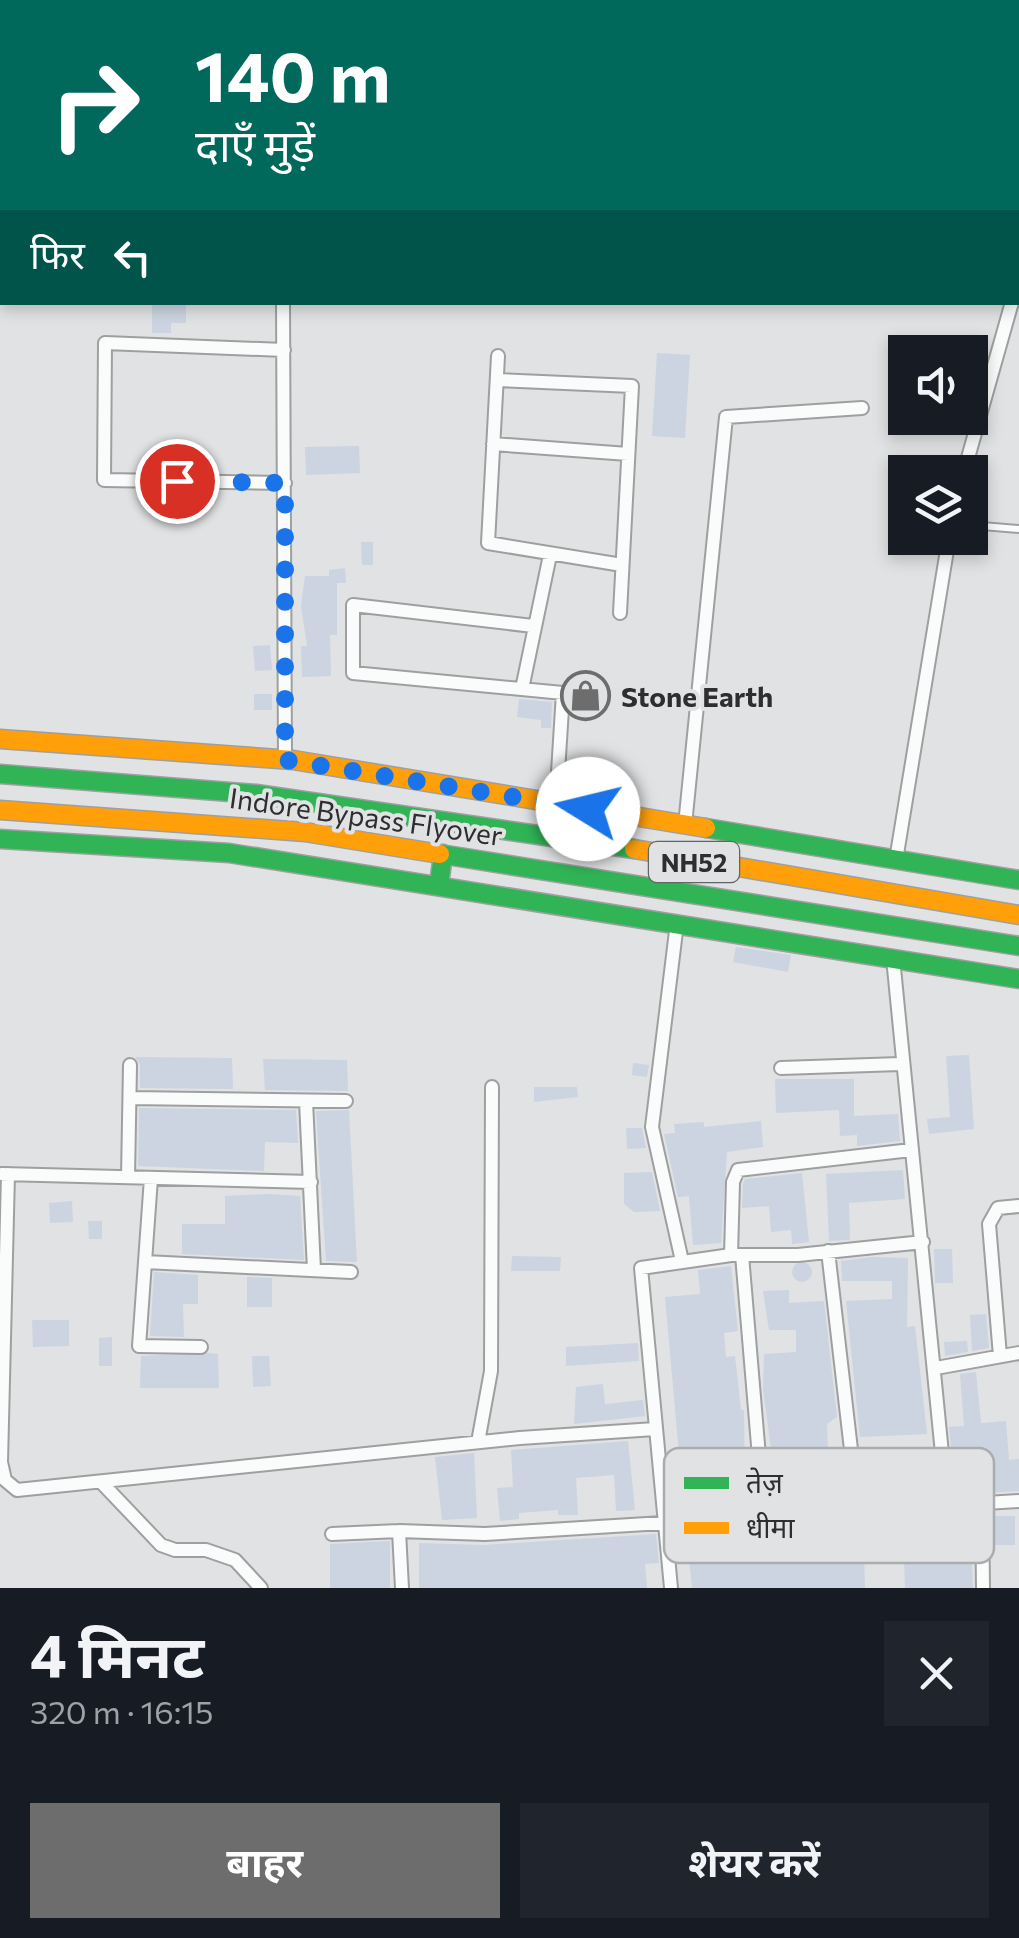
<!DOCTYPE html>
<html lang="hi">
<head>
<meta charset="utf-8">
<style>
  body { margin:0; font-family:Commissioner,"Noto Sans Devanagari",sans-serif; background:#20242c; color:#f1f3f6; height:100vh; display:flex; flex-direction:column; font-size:38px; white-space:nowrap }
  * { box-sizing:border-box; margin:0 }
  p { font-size:32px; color:#9ea1a6 }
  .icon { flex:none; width:55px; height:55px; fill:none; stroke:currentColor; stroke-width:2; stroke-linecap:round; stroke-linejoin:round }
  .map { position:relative; height:1588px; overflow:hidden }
  .side { display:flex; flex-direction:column; background:#171b24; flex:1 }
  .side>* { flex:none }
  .top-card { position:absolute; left:0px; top:0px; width:1020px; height:305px; box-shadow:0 5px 15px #0003; background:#00695c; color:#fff; overflow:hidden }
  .buttons { position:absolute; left:888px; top:335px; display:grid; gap:20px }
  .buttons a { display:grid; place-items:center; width:100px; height:100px; border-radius:0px; background:#171b24; box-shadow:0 5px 15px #0003; font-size:50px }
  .pin { position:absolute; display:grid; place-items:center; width:85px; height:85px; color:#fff; margin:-42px; border:5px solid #fff; border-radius:50%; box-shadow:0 2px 10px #0007 }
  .me { position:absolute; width:110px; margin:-55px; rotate:279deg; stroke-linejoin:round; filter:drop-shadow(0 0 8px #0008) }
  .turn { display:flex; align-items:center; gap:35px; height:210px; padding:0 30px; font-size:45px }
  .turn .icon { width:130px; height:130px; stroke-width:2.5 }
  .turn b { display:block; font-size:70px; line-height:85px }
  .then { display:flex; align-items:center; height:95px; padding:0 30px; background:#0003; gap:20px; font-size:38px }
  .round { display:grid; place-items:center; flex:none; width:105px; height:105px; border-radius:0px; background:#20242c }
  .summary { display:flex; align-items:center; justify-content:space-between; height:170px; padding:0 30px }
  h1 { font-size:60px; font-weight:700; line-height:75px }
  .button { display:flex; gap:20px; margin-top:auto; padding:20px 30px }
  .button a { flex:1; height:115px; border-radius:0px; background:#6d6d6e; color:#fff; font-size:40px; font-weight:700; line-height:115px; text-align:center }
  .button a+a { background:#20242c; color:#f1f3f6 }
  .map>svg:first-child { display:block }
  .building { fill:#cbd4e0 }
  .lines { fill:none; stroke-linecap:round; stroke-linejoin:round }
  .lane-casing { stroke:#9e9fa0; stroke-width:10 }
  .street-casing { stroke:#9e9fa0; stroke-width:16 }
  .fast-casing { stroke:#9e9fa0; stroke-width:21 }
  .slow-casing { stroke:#9e9fa0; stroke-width:21 }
  .lane { stroke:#fafbfb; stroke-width:6 }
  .street { stroke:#fafbfb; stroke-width:12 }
  .fast { stroke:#30b455; stroke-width:18 }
  .slow { stroke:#ff9f0a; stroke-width:18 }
  .route { stroke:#1a73e8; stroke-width:18; stroke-dasharray:0 32.4 }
  .labels { text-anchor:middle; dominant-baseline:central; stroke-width:8; stroke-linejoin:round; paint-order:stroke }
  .shield { fill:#e0e2e4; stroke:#636465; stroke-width:2.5 }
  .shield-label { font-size:25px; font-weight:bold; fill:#2e2e2f }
  .poi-label { font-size:28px; font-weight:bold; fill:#2e2e2f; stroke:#e0e2e4; text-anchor:start }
  .street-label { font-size:28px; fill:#2e2e2f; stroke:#e0e2e4 }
  .key { fill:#e0e2e4; stroke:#abacae; stroke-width:2.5 }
  .key-label { font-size:28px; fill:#2e2e2f }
</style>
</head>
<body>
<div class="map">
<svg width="1019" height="1588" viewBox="0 0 1019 1588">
  <rect width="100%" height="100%" fill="#e1e2e3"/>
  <!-- building -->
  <path class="building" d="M152 302H186V323H171V333H152Z
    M657 353 690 355 685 438 652 436Z
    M359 446 360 473 306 475 305 447Z
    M361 542H373V565H362Z
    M345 568 346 583H337V635H330L331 676 302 677 301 646H307L301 606 305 576H329V570Z
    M270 645 272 670 255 671 253 646Z
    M254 694H272V710H254Z
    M519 699 552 702 551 728H541V720L517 717Z
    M736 947 791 955 788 972 733 962Z
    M969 1055 974 1129 929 1134 927 1119 950 1117 946 1056Z
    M135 1057 232 1058 233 1089 140 1088V1064Z
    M263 1059 347 1060 348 1091 265 1090Z
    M633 1063 649 1065 647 1077 632 1075Z
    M775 1079H854V1116L898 1114 900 1141 857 1146V1135L840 1136 839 1110 776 1113Z
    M534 1087H577L578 1097 534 1102Z
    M139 1108 296 1110 298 1143 265 1142 264 1171 138 1166Z
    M349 1110 357 1262 326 1261 316 1111Z
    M761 1121 763 1147 727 1152 721 1243 693 1245 689 1196 678 1197 664 1134 675 1133 674 1124 704 1122V1127Z
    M626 1128H642L646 1148 627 1149Z
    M903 1170 905 1199 849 1203 850 1240 829 1241 826 1174Z
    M652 1172 660 1211 634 1212 624 1204V1173Z
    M802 1173 809 1242 792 1244 791 1230 771 1232 769 1206 742 1208 743 1184 745 1179Z
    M270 1194 300 1196 304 1260 182 1254V1224H225V1196Z
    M72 1201 73 1222 50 1223 49 1203Z
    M88 1221H102V1239H89Z
    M934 1249H952L953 1283H935Z
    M512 1256 561 1257 560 1271H511Z
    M872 1257 908 1258 907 1327 915 1326 927 1434 860 1437 846 1301 892 1299V1281H842L841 1261Z
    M792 1272a10 10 0 1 1 20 0a10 10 0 1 1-20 0Z
    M731 1266 738 1331 724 1333 726 1357 735 1356 741 1410H744L745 1488H750L751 1507 684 1510 665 1297 700 1294 698 1270Z
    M154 1272 198 1275V1304H183L184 1337 150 1336Z
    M247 1277 272 1278V1307H247Z
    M789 1290V1303L824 1301 837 1417 827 1424 828 1455 830 1467H836L837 1484 808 1485 807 1462 773 1464 763 1389 764 1354 796 1352V1330H769L763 1291Z
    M986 1314 989 1348 972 1351 970 1315Z
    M32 1320H69V1346L33 1347Z
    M112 1337V1366H99V1338Z
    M967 1341 968 1352 945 1356 944 1342Z
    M638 1343 639 1361 566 1366V1347Z
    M208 1353 218 1354 219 1388H140L141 1356Z
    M252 1356H269L271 1386 253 1387Z
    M976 1372 981 1423 1006 1421 1009 1460 1019 1459V1491L956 1495 949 1427 964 1426 960 1374Z
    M603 1384 605 1404 643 1400 645 1416 574 1424 576 1387Z
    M628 1441 635 1510 616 1511 614 1475 590 1477 576 1478 578 1515H558V1510L519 1513V1519L500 1521 497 1488 513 1487 511 1450Z
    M474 1453 477 1518 442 1520 435 1457Z
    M995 1516H1015V1545H995Z
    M880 1520H900L902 1549 864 1552 865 1588H692L687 1538 725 1530Z
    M970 1520 973 1588H905L904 1558 925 1557 924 1522Z
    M656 1534 659 1563 645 1564 647 1588H419V1543L483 1545Z
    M390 1541V1588H330V1544Z"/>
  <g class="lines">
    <defs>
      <path id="lane" d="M970 525 1019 529"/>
      <path id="street" d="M339 0 340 2
        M9 2V0
        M281 2V0
        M665 2V0
        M0 83H2
        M0 203 2 204
        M1018 285 1019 281
        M283 302 285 760
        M284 350 105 343 104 480 285 483
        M498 356 488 543 622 565
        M497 380 632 386 620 613
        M493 444 628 454
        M964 472 1012 302
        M533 626 353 605V673L563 693 556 804
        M522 689 550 555
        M685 825 726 417 862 408
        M896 860 949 538
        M677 923 652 1127 682 1261
        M893 958 947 1504
        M781 1068 900 1064
        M130 1098 346 1101
        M306 1101 314 1270
        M2 1174 311 1182
        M8 1174 1 1462 5 1480 17 1490 520 1438 655 1429
        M128 1177 130 1065
        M151 1178 139 1346 201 1347
        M828 1251 858 1510
        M731 1255 733 1182 738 1170 911 1150
        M742 1255 764 1516
        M145 1262 351 1272
        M1000 1356 989 1224 998 1208 1019 1206
        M936 1368 1019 1353
        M478 1442 491 1371 492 1087
        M101 1482 161 1545 175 1550H206L235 1560 261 1588
        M982 1503 983 1588
        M332 1534 399 1531
        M402 1588 399 1531 485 1534 1019 1501
        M671 1588 641 1268 731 1255H798L923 1242"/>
      <path id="fast" d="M0 774 256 794 634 849
        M706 828 1019 880
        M0 839 229 853 1019 979
        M440 854 1019 946
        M439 885 443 854"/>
      <path id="slow" d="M0 739 293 760 706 828
        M0 810 305 832 440 854
        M634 849 1019 915"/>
    </defs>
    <!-- lane casing -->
    <use href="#lane" class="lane-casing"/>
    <!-- street casing -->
    <use href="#street" class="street-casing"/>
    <!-- fast casing -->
    <use href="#fast" class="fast-casing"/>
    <!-- slow casing -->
    <use href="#slow" class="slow-casing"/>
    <!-- lane -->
    <use href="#lane" class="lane"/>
    <!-- street -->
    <use href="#street" class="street"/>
    <!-- fast -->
    <use href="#fast" class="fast"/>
    <!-- slow -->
    <use href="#slow" class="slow"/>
  </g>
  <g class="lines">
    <!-- route -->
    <path class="route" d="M177 481 285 483V760L588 809"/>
  </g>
  <!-- icons -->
  <defs>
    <symbol id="shop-ring" viewBox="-11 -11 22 22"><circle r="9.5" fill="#e0e2e4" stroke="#6d6d6e" stroke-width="1.5"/><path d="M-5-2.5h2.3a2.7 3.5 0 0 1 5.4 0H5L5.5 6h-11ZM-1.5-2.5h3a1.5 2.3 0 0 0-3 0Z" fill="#6d6d6e"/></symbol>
  </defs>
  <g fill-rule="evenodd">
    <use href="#shop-ring" x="558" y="668" width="55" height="55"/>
  </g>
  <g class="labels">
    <!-- shield labels -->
    <rect class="shield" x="649" y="842" width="90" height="40" rx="8"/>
    <g class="shield-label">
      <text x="694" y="862">NH52</text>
    </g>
    <!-- poi labels -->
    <g class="poi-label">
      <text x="621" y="696">Stone Earth</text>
    </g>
    <!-- street labels -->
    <g class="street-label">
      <text transform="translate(366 816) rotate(8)">Indore Bypass Flyover</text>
    </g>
  </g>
  <!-- legend -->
  <rect x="664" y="1448" width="330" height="115" rx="15" class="key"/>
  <rect x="684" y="1477" width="45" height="12" fill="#30b455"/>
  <rect x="684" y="1522" width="45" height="12" fill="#ff9f0a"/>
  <g class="key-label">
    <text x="746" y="1493">तेज़</text>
    <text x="746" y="1538">धीमा</text>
  </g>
</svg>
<div class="buttons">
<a><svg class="icon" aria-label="sound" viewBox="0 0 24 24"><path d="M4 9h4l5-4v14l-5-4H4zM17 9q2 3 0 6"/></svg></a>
<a><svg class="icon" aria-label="layers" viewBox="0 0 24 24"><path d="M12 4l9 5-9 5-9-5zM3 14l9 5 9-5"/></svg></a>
</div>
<div class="pin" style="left:177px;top:481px;background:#d93025"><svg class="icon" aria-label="arrive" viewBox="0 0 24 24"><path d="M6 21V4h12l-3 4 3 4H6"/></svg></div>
<svg class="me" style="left:588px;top:809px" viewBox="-20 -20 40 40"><circle r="19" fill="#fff"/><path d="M0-13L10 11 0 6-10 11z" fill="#1a73e8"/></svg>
<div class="top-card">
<div class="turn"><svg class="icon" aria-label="right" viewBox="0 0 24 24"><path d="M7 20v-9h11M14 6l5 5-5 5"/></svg><div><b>140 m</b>दाएँ मुड़ें</div></div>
<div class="then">फिर<svg class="icon" aria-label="left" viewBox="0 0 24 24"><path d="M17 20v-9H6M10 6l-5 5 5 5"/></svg></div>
</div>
</div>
<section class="side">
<div class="summary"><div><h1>4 मिनट</h1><p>320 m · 16:15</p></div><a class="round"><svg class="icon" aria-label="close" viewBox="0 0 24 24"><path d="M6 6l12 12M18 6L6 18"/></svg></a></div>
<div class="button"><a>बाहर</a><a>शेयर करें</a></div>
</section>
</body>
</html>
